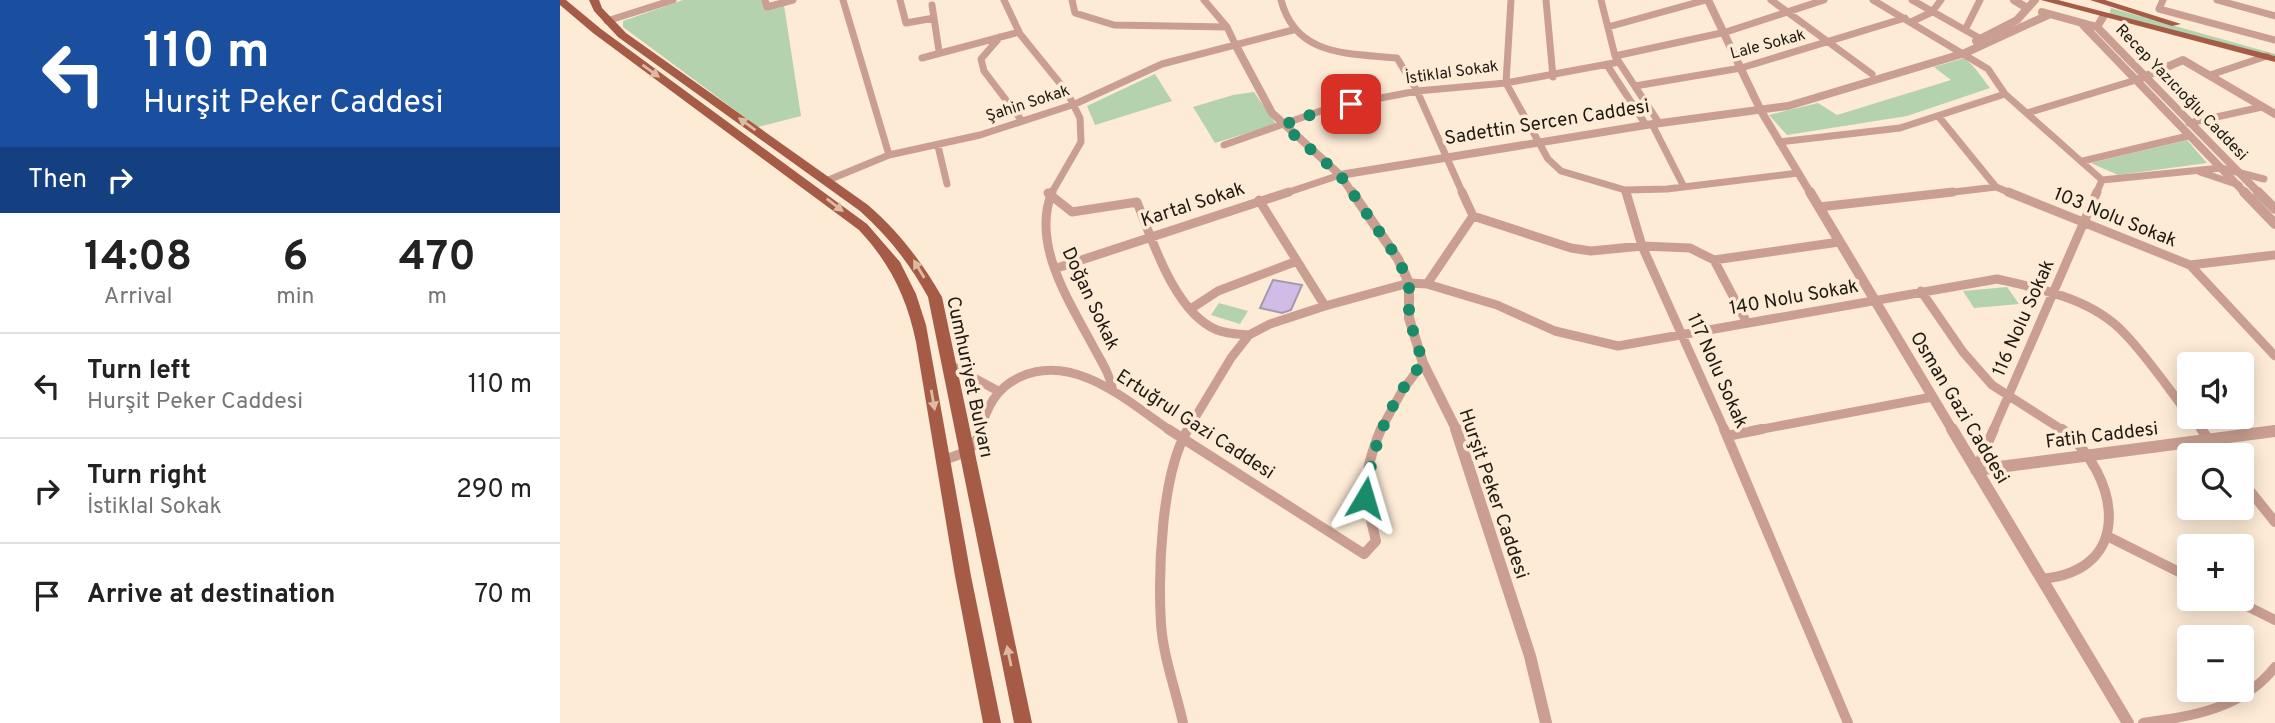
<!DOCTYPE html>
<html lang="en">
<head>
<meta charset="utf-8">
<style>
  body { margin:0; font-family:Overpass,sans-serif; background:#f6f6f6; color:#222; height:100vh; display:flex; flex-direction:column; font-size:26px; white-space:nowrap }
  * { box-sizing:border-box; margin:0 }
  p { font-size:23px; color:#767676 }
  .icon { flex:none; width:38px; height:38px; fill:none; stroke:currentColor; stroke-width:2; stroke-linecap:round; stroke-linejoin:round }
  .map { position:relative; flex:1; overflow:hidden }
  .drawer { display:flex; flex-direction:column; background:#fff; width:560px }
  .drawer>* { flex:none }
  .guide { background:#1a4fa0; color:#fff; overflow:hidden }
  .buttons { position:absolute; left:1617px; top:352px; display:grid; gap:14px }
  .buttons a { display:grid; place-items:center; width:77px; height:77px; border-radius:7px; background:#fff; box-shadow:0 4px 18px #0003; font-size:35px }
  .pin { position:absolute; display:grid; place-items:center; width:60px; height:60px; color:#fff; margin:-30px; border-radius:14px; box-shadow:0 4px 10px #0006 }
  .me { position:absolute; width:77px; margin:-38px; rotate:7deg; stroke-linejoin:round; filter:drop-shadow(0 0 5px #0008) }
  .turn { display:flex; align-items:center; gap:24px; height:147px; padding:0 28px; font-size:32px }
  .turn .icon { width:91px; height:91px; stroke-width:2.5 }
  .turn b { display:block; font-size:49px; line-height:60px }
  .then { display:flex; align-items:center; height:66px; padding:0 28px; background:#0003; gap:14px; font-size:26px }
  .eta { display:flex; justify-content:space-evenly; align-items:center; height:119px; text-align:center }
  .eta b { font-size:42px; font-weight:700; line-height:49px }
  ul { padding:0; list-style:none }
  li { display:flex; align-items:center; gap:21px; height:105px; padding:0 28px; border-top:2px solid #e0e0e0 }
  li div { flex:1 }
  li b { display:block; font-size:26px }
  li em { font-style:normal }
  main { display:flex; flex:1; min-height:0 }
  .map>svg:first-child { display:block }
  .green { fill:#b4d2ad }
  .building { fill:#d0bce6; stroke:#a49ab0; stroke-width:2 }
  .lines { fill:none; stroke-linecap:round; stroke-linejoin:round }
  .minor-far2 { stroke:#ca9f92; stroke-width:7 }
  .minor-far1 { stroke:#ca9f92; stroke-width:9 }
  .minor { stroke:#ca9f92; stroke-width:10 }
  .tertiary-far2 { stroke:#ca9f92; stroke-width:8 }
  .tertiary-far1 { stroke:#ca9f92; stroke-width:10 }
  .tertiary { stroke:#ca9f92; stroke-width:12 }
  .primary { fill:#a55b45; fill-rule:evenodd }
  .oneway { fill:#deb9a3 }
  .route { stroke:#198a6a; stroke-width:12; stroke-dasharray:0 21.6 }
  .labels { text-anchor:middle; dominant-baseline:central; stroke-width:7; stroke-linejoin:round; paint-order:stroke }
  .far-street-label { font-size:16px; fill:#201a13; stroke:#fdebd6 }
  .street-label { font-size:19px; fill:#201a13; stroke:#fdebd6 }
</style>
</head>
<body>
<main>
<section class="drawer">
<div class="guide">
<div class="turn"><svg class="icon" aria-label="left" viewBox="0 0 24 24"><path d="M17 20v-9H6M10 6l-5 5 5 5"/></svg><div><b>110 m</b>Hurşit Peker Caddesi</div></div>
<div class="then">Then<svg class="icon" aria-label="right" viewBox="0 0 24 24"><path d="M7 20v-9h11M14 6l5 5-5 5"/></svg></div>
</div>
<div class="eta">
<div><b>14:08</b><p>Arrival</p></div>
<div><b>6</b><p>min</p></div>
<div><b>470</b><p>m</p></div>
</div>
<ul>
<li><svg class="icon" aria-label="left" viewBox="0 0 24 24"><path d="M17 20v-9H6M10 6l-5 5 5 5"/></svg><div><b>Turn left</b><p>Hurşit Peker Caddesi</p></div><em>110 m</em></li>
<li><svg class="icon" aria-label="right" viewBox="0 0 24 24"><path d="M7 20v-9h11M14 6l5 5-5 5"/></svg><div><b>Turn right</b><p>İstiklal Sokak</p></div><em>290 m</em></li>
<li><svg class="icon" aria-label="arrive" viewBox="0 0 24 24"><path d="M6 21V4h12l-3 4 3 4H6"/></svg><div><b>Arrive at destination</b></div><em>70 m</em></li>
</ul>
</section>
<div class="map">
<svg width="1715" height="723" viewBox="0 0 1715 723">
  <rect width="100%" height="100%" fill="#fdebd6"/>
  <!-- green -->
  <path class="green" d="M123 0H202L206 10 224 5 241 116 198 127 63 27V21Z
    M1551 8 1715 54V56L1554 17 1549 15Z
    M1404 58C1415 66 1421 77 1430 88L1347 116 1227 135 1209 115 1258 103 1277 115 1391 80 1374 67Z
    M595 74 612 101 535 125 527 106Z
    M694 92 716 124 655 143 633 107 673 95Z
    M1627 140 1647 163 1558 175 1531 163Z
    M1447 287 1459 304 1414 308 1403 291Z
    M659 303 688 311 680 324 651 315Z"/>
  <!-- building -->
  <path class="building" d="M713 280 742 285 731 310 722 313 700 308Z"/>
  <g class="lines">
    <!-- minor-far2 -->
    <path class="minor-far2" d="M205 0 207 7 233 0
      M283 0 329 155
      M340 0 346 23 374 18
      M444 0 460 34 507 92 520 118 521 142 491 194
      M512 0 515 13 554 25 667 27
      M644 0 667 27 675 44
      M721 0C736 57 788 53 837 58L857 91 903 194
      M986 0 993 77
      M1041 0 1055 56 1099 123
      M1211 0 1312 74
      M1313 0 1428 69 1445 94 1542 180
      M1352 0 1421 39
      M1603 0 1599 9 1715 40
      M1657 0 1715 16
      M372 5 379 51
      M47 21 113 0
      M1351 22 1372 12 1381 0
      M1048 27 1146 0
      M1405 30 1420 0
      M440 37 421 59 424 71 462 121
      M1055 56 1166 32 1264 0
      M362 58 459 32
      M1059 62 946 83 988 159 1001 171 1065 190 1066 194
      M1047 65 1086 125
      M1650 75 1707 56
      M1075 86 1181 68 1345 18
      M1467 113 1576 80
      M1379 117 1436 187 1453 194
      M1629 123 1702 107
      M1092 124 1123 185
      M1219 142 1340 128 1445 94
      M664 145 769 108 857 91 946 83 951 0
      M378 146 387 184
      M1523 161 1628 136
      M1640 172 1679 185
      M1542 180 1661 168 1704 179
      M266 181 329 155 420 135 515 104 602 64 733 30
      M1065 190 1107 189 1238 173
      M723 194 780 175
      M1377 194 1436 187
      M1536 194 1542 180"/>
    <!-- minor-far1 -->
    <path class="minor-far1" d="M492 192C471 244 509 301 533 346 541 361 550 374 553 391
      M1066 192 1082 246 1165 431
      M1448 192 1630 265 1715 356
      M488 193 512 212 577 202C592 240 615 313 657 330 667 334 678 334 689 335
      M699 200 765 306
      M1259 207 1393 192
      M913 216 1011 248 1031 251 1082 246 1130 248 1154 260 1279 242
      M1154 260 1186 321
      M1630 265 1715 255
      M497 268 729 192
      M867 284 913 216 902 192
      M1361 291 1403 352 1432 385 1504 431
      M632 308 658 291 737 261
      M390 365 438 391
      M1631 416 1643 431
      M420 431C427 407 436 388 460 377 515 352 568 402 611 431
      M627 431 671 358 689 335 710 324 765 306 849 283 867 284 937 305 995 331 1058 346 1437 279C1481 289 1533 299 1565 334 1588 358 1608 388 1629 415
      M820 431 842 391 863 363
      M1192 431 1372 397
      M1433 431 1537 192"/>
    <!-- minor -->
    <path class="minor" d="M608 429 804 554 816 541C804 493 801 477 821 429
      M1164 429 1288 723
      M1641 429 1661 455
      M1167 436 1202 429
      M383 460C403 454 415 451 421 429
      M1416 470 1434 429
      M1682 481 1715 522
      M1549 537 1629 577
      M1481 579C1576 571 1560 475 1502 429
      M1671 598 1715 620
      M623 723C616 691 603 656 601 624 598 572 601 474 628 429
      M1583 723C1633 716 1682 709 1715 667"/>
    <!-- tertiary-far2 -->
    <path class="tertiary-far2" d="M1148 0 1201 111 1251 194
      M1454 0 1467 8
      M1482 12 1537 27 1543 17
      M1523 25 1686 194
      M1537 27 1700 194
      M1416 41 1457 20 1475 0
      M675 44 712 113 780 175 793 194
      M1579 79 1623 60 1715 114
      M780 175 1086 125 1228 106 1405 53 1488 15"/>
    <!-- tertiary-far1 -->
    <path class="tertiary-far1" d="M792 192 838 259 849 283V318L863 363 897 431
      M1250 192 1393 431
      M1684 192 1715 224
      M1698 192 1715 209"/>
    <!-- tertiary -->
    <path class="tertiary" d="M896 429 970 656 986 723
      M1392 429 1568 723
      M1416 470 1715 431"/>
    <!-- primary -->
    <path class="primary" d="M0 0H6L41 29 307 224 340 262 356 294 366 325 411 576 441 723H423L395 576 356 342C347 298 330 263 299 230L33 33 0 5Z
      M29 0H39L42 8 66 33 308 205C339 232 362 262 382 297L472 723H454L368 297C350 264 328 236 300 211L58 37 34 11Z
      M1481 0H1498L1715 56V62Z
      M1530 0H1545L1621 24 1612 26Z"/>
  </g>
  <!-- one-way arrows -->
  <defs><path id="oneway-solid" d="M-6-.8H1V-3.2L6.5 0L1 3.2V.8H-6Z" transform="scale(1.75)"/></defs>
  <g class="oneway">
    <use href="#oneway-solid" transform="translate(91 71) rotate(36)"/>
    <use href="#oneway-solid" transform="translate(187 124) rotate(-144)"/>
    <use href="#oneway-solid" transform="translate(275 205) rotate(38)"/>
    <use href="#oneway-solid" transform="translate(359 269) rotate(-121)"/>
    <use href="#oneway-solid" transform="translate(373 400) rotate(80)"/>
    <use href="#oneway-solid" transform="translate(449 656) rotate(-102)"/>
  </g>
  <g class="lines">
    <!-- route -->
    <path class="route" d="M791 104 769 108 723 125 780 175 838 259 849 283V318L863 363C828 401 812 448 805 498"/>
  </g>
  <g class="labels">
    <!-- far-street labels -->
    <g class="far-street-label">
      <text transform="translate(1208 45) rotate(-15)">Lale Sokak</text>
      <text transform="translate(892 73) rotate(-8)">İstiklal Sokak</text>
      <text transform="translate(1621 93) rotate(46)">Recep Yazıcıoğlu Caddesi</text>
      <text transform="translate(468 104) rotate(-18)">Şahin Sokak</text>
    </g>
    <!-- street labels -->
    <g class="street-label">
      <text transform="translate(987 123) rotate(-9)">Sadettin Sercen Caddesi</text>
      <text transform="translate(633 205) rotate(-18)">Kartal Sokak</text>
      <text transform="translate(1555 218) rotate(22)">103 Nolu Sokak</text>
      <text transform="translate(1234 298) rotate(-10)">140 Nolu Sokak</text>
      <text transform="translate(530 299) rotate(65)">Doğan Sokak</text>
      <text transform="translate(1464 318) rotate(-66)">116 Nolu Sokak</text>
      <text transform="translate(1157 371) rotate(66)">117 Nolu Sokak</text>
      <text transform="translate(409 377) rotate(78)">Cumhuriyet Bulvarı</text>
      <text transform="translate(1399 408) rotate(59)">Osman Gazi Caddesi</text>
      <text transform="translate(635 425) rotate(33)">Ertuğrul Gazi Caddesi</text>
      <text transform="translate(1542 436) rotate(-7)">Fatih Caddesi</text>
      <text transform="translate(933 494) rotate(71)">Hurşit Peker Caddesi</text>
    </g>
  </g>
</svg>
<div class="buttons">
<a><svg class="icon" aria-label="sound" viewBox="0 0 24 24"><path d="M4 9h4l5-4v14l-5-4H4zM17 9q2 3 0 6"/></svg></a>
<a><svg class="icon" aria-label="search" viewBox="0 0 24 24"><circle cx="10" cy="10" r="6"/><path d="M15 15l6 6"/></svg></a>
<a>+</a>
<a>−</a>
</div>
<div class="pin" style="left:791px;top:104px;background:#d93025"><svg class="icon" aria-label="arrive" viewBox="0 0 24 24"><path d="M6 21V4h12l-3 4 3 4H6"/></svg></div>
<svg class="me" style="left:805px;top:498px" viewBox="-20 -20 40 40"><path d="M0-17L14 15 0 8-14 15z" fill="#198a6a" stroke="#fff" stroke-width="4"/></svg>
</div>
</main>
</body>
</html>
